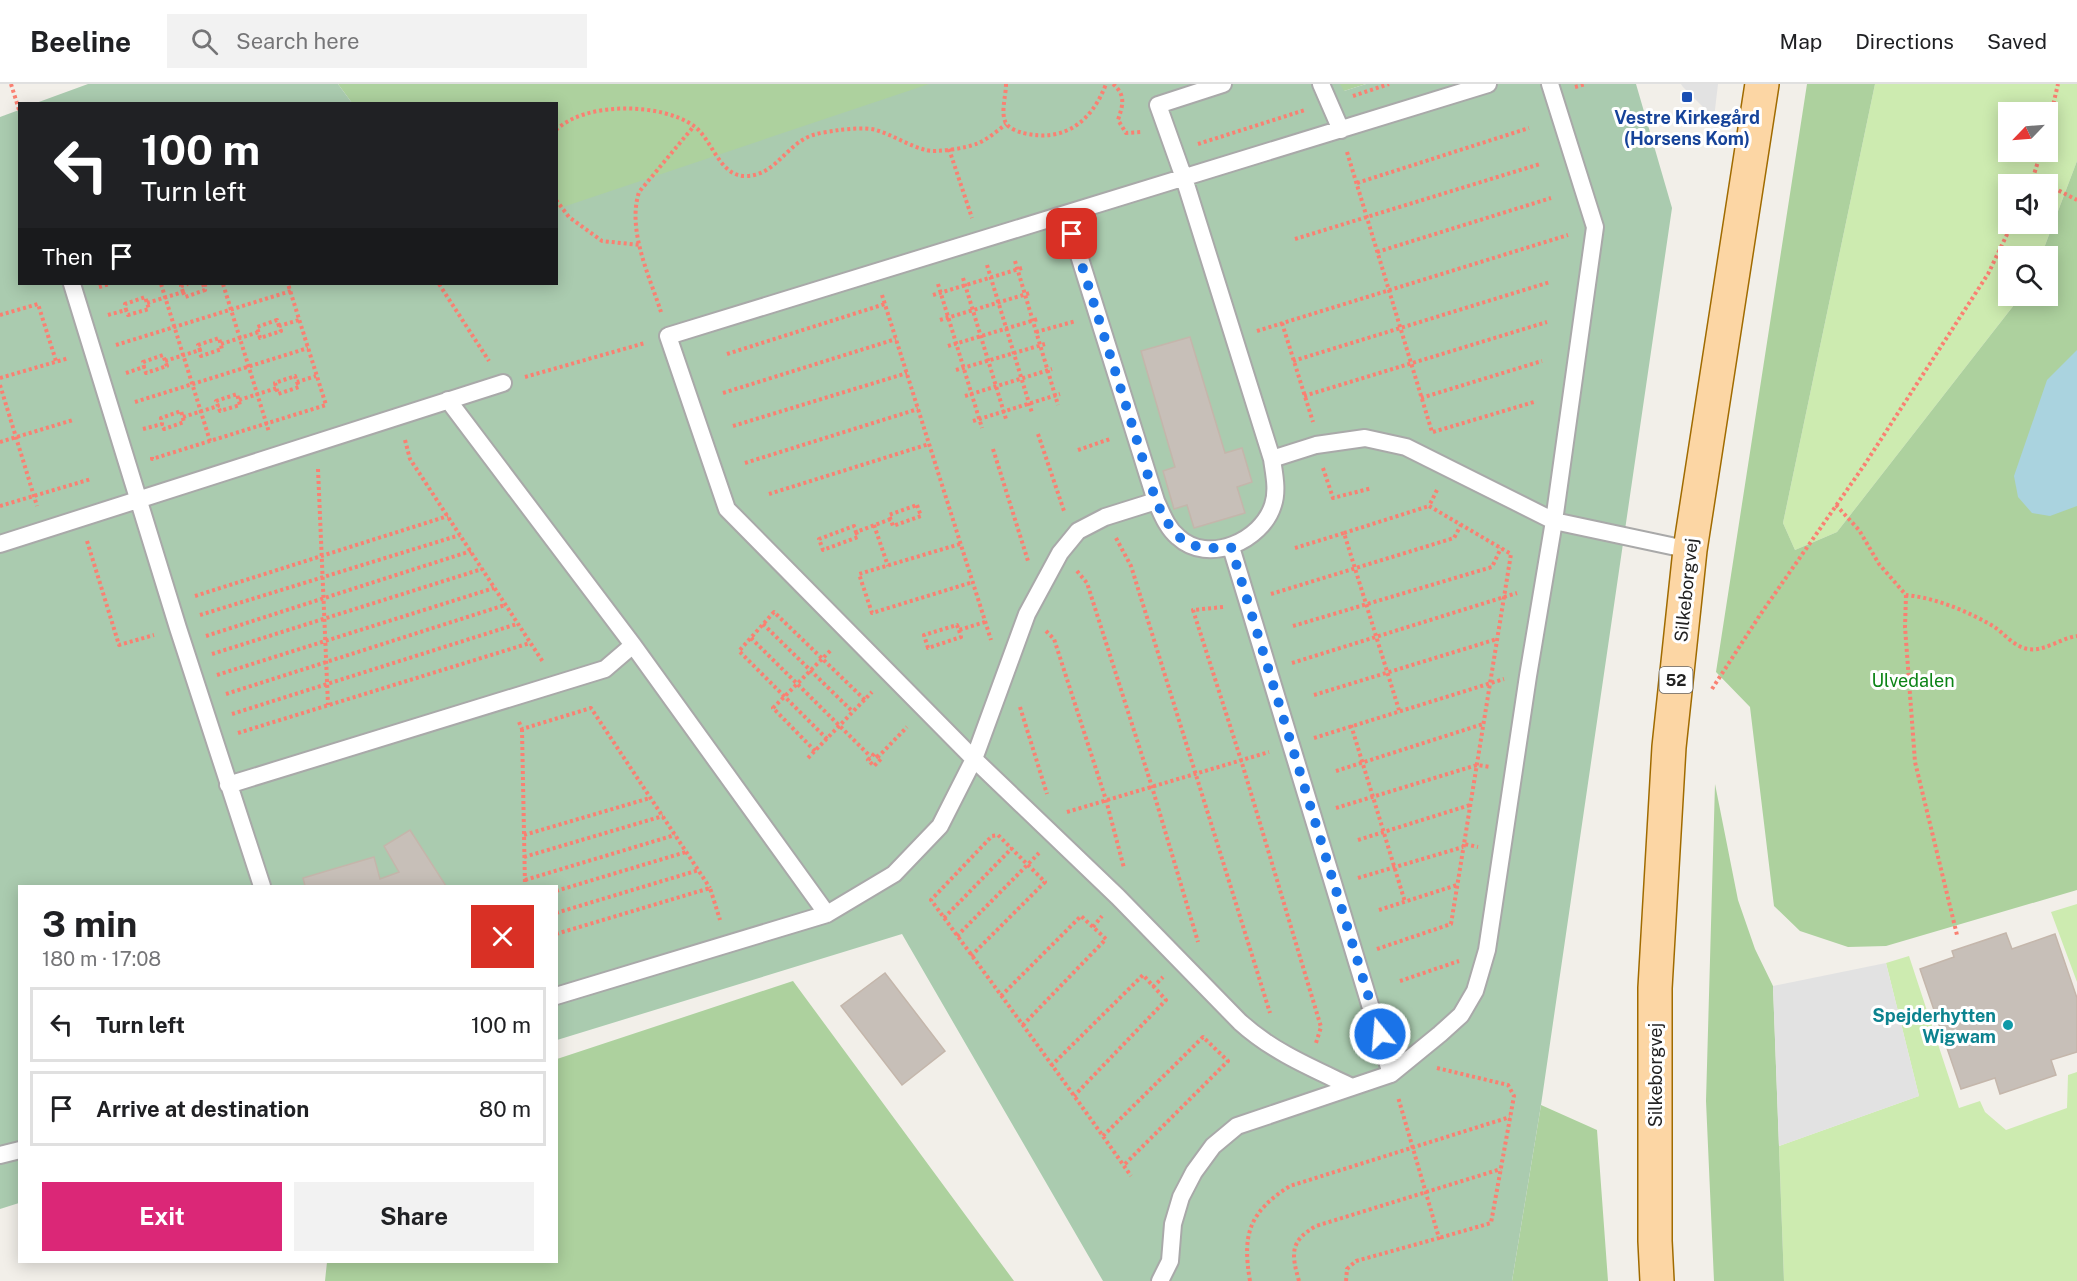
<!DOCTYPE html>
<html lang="en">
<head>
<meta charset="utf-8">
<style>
  body { margin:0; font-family:"Public Sans",sans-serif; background:#f2f2f2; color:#202124; height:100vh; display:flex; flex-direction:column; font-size:22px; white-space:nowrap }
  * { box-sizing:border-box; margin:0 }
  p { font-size:20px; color:#757577 }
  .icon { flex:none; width:33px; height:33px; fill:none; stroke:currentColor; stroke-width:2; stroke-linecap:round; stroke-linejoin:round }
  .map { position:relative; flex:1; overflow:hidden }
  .drawer { position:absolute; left:18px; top:801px; width:540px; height:378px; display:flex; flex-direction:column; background:#fff; border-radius:0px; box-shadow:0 3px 15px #0003 }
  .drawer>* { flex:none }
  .banner { position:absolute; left:18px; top:18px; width:540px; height:183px; border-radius:0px; box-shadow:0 3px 15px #0003; background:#202124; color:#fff; overflow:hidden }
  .needle { width:39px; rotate:245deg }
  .buttons { position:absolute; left:1998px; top:18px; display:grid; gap:12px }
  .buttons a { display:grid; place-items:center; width:60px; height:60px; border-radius:0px; background:#fff; box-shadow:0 3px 15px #0003; font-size:30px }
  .pin { position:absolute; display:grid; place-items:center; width:51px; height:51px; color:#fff; margin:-26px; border-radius:12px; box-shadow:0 3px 9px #0006 }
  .me { position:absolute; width:66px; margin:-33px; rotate:343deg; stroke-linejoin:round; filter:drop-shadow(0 0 4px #0008) }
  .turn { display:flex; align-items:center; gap:21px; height:126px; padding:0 24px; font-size:27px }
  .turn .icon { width:78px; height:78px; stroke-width:2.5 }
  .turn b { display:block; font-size:42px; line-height:51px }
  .then { display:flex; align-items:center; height:57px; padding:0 24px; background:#0003; gap:12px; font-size:22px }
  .round { display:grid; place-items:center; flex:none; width:63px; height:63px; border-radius:0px; background:#f2f2f2 }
  .head { display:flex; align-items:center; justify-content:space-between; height:102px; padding:0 24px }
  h1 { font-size:36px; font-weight:700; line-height:45px }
  .button { display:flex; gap:12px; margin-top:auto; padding:12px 24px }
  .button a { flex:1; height:69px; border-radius:0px; background:#db2777; color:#fff; font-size:24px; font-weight:700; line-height:69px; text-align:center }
  .button a+a { background:#f2f2f2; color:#202124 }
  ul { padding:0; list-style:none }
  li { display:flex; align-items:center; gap:18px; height:75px; margin:0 12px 9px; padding:0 12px; border:3px solid #e0e0e0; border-radius:0px }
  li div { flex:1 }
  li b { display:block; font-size:22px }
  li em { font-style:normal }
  header { display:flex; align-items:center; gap:36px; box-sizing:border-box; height:84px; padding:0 30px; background:#fff; border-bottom:2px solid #e0e0e0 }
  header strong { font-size:28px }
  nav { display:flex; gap:33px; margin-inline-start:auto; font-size:21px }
  .search { width:420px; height:54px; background:#f2f2f2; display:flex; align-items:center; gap:15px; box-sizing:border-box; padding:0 21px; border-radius:0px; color:#757577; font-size:22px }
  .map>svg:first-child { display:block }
  .grass { fill:#cdebb0; fill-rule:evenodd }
  .forest { fill:#add19e }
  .cemetery { fill:#aacbaf }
  .parking { fill:#e2e2e2 }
  .water { fill:#aad3df }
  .building { fill:#c7bfb8; stroke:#c4b6ab; stroke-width:1.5 }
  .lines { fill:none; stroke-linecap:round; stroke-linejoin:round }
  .service-casing { stroke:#a9a9a9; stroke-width:20 }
  .primary-casing { stroke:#a06b00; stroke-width:36 }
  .path { stroke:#fa8072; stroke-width:4; stroke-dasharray:3 3; stroke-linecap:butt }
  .service { stroke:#fff; stroke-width:16 }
  .primary { stroke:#fcd6a4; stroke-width:33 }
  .route { stroke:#1a73e8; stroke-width:10; stroke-dasharray:0 18 }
  .transit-dot { fill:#1a4fb4; stroke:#fff; stroke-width:2 }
  .culture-dot { fill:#0f9aa8; stroke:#fff; stroke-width:2 }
  .labels { text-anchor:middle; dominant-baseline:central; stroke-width:6; stroke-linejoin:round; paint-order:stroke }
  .shield { fill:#fff; stroke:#646464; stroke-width:1.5 }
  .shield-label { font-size:16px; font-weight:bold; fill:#222 }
  .transit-label { font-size:18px; font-weight:bold; fill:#164399; stroke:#fff }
  .street-label { font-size:18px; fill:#222; stroke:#fff }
  .park-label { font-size:18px; fill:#0c8416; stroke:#fff }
  .culture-label { font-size:18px; font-weight:bold; fill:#0d838f; stroke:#fff; text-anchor:end }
</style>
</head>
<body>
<header>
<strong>Beeline</strong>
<div class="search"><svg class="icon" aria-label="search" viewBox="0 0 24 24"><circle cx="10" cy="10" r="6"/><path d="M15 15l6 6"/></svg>Search here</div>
<nav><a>Map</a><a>Directions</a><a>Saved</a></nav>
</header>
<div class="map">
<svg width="2077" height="1197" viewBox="0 0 2077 1197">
  <rect width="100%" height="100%" fill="#f2efe9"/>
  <!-- grass -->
  <path class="grass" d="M1875 0H2077V77L2041 172H2008V212H2021L1837 448 1795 466 1783 439ZM2008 28H2048V68H2008ZM2008 100H2048V140H2008Z
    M2077 820V898L2051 828Z
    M1909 872 1959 1024 1980 1017 1985 1028 2006 1046 2067 1024 2068 991 2077 988V1197H1784L1779 1062 1919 1012 1886 879Z"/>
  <!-- forest -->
  <path class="forest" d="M338 0H1366L518 270 556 200V20L352 19Z
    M1807 0H1875L1783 439 1795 466 1837 448 2021 212H2048V172H2041L2077 77V806L1886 862 1848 863 1800 847 1774 822 1750 623 1716 588Z
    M1715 700 1738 816 1755 865 1773 902 1784 1197H1714L1706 1017Z
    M793 897 1014 1197H325L327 1178H556L557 975Z
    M1541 1021 1597 1046 1608 1197H1512Z"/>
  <!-- cemetery -->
  <path class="cemetery" d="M88 0H338L352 19H36Z
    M929 0H1340L1344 7 1366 0H1636L1672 124 1541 1021 1512 1197H1103L902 850 557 956 556 802H20L19 1119 0 1125V33L19 26 20 200H556L557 125Z"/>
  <!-- parking -->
  <path class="parking" d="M1681 0H1718L1714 34 1683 3Z
    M1886 879 1919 1012 1779 1062 1773 902Z"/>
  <!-- water -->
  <path class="water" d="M2077 266V422L2050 432 2032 429 2018 413 2014 392 2047 296Z"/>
  <!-- building -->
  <path class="building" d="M1190 253 1225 369 1242 364 1252 398 1237 403 1245 429 1194 444 1187 421 1174 425 1163 387 1175 383 1141 267Z
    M410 746 446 802H305L303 794 374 773 380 795 399 788 384 762Z
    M2006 849 2012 865 2055 850 2077 914V968L2051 976 2056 991 2000 1010 1995 994 1961 1005 1920 885 1954 873 1952 867Z
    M885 889 945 967 902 1001 841 922Z"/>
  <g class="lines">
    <defs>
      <path id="service" d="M1321 0 1341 46
        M1066 130 1156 417C1162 430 1167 444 1178 453 1208 481 1262 457 1273 421 1278 406 1274 390 1272 375L1184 94 1158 21 1223 0
        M72 200 178 544 262 802
        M448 316 633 561 827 830
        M1272 375 1316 361 1365 354 1406 363 1554 437 1690 466
        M0 460 503 299
        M1231 463 1391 990
        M228 701 605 585 633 561
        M556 912 827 830 894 790 940 742 974 675 1027 530 1060 469 1078 447 1105 433 1156 417
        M1352 1003C1312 984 1273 968 1240 938L1118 813 974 675 727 425 668 252 1488 0
        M0 1071 20 1066
        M1160 1197 1170 1177 1173 1140 1181 1113 1194 1088 1213 1062 1237 1042 1391 990 1440 950 1461 931 1475 907 1487 866 1528 592 1554 437 1595 143 1550 0"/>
      <path id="primary" d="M1657 1197 1655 1157V904L1669 663 1690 466 1762 0"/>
    </defs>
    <!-- service casing -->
    <use href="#service" class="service-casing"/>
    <!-- primary casing -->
    <use href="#primary" class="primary-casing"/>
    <!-- path -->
    <path class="path" d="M11 0 20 29
      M1006 0C1006 11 1001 27 1005 37 1007 44 1017 47 1023 49 1065 59 1092 37 1106 0
      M1113 0C1126 11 1123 21 1118 36L1126 49 1141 48
      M1575 3 1586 0
      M1353 12 1389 0
      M2048 43 2058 0
      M556 46C586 17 662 19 694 42 712 55 719 91 744 92 772 93 783 67 804 55 814 49 828 48 839 46 850 45 865 43 876 46 893 51 909 62 926 66 936 69 966 64 976 60 987 56 997 47 1006 40
      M1198 60 1305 26
      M949 65 972 134
      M1347 68 1432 348
      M2035 94 2047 100
      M1357 99 1529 44
      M2031 100 2041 68
      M2048 101 2077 116
      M556 116 569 133 602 157 640 161
      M1295 155 1540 80
      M1377 168 1551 114
      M1015 177 1058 321
      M987 181 1032 329
      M963 194 1006 335
      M161 200 210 357
      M223 200 269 348
      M439 200 489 277
      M938 200 982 344
      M204 201 210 200
      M99 203 110 200
      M183 208 185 213 205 206 203 200
      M183 208 181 202 188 200
      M882 211 991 556
      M933 211 1022 184
      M147 219 183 208
      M661 228C649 191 627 146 639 108L694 42
      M0 231 38 220 56 277
      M108 231 126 226 125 220 145 213 149 225 128 231 126 226
      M940 236 1030 209
      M1282 239 1313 338
      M279 242 277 236 257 243 260 254 281 247 279 242 299 236
      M1257 247 1568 151
      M1036 248 1076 237
      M221 260 259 248
      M116 261 291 207
      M948 262 1038 235
      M727 270 885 220
      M165 277 200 266 198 261 219 254 222 265 201 272 200 266
      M1293 277 1550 198
      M956 286 1045 260
      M126 289 144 283 143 278 163 271 167 282 146 289 144 283
      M525 293 645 259
      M0 294 69 274
      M297 298 299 303 278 310 275 299 295 292 297 298 316 292
      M0 301 37 422
      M723 309 896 255
      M965 312 1052 285
      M1304 312 1547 238
      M1421 314 1542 277
      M239 316 277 304
      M135 318 308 264
      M183 333 218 322 216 317 237 310 240 321 220 327 218 322
      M973 337 1060 310
      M733 342 907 289
      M143 345 162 340 161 334 181 327 184 338 164 345 162 340
      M1433 348 1534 318
      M1038 350 1064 427
      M405 356 410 375 543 578
      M0 358 73 336
      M993 365 1028 477
      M1078 366 1110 355
      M152 373V375L326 321 288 200
      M745 379 918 325
      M1323 384 1333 414 1372 404
      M318 385 328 621
      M1437 406 1429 422 1511 470 1464 760 1478 763
      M769 410 929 360
      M917 421 921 432 893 442 889 431Z
      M1836 421 1859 446 1879 480 1906 511C1936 514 1967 527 1993 542 2004 549 2014 563 2028 565 2044 568 2061 554 2077 552
      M0 422 91 395
      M874 441 888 482
      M856 448 858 453 823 466 819 455 854 442 856 448 891 435
      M1344 449 1429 422
      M1116 454 1131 482 1270 929
      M87 457 119 561 154 551
      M960 460 859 490 872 529 973 498
      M1295 464 1344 449 1399 626
      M1077 487 1087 499 1152 703 1198 858
      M1271 510 1454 454 1461 441
      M1906 511 1905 543 1915 678 1957 851
      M195 512 448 432
      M1223 523 1193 526 1241 676 1321 943 1316 959
      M200 531 460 451
      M763 540 853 628
      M1293 542 1492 483 1501 464
      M959 546 961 553 928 564 924 551 957 541 959 546 985 538
      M1046 547 1054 555 1106 716 1124 784
      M206 552 471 467
      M751 554 871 673
      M212 570 482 485
      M1292 579 1517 509
      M217 591 494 504
      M1712 605 1760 531 1865 380 1988 190 2012 140
      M226 610 505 521
      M1314 611 1497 555
      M1020 623 1047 710
      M232 630 517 540
      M519 638 522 645 591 624 710 804
      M1351 641 1405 818
      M522 645 525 802
      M238 649 530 559
      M1314 654 1504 595
      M827 655 739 567 774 528 865 616
      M815 667 773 624 832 565
      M878 673 875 669 868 676 874 682 881 675 878 673 907 643
      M808 674 872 608
      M1336 687 1483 640
      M1336 724 1477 681 1490 683
      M1067 728 1269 668
      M524 751 650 714
      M1358 756 1470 721
      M524 773 663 732
      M1358 794 1463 763
      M525 796 675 751
      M556 807 686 768
      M1379 826 1457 801
      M556 829 699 786
      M944 834 1012 764
      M1093 843 1102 832
      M556 850 710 804 720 836
      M957 852 1039 769
      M1377 865 1451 840 1464 760
      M971 872 1045 798 998 751 992 752 931 816C998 907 1066 999 1131 1092
      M1400 897 1459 877
      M1153 903 1163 893
      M1001 912 1081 832 1106 855 1022 942
      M1051 982 1143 891 1166 916 1074 1012
      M1437 984 1508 1001 1514 1012 1491 1139 1439 1154
      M1103 1052 1203 953 1228 977 1124 1081
      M1250 1197C1242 1150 1249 1128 1290 1102L1510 1033
      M1299 1197C1291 1169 1290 1157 1316 1142L1501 1085
      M1346 1197 1347 1185 1356 1177 1439 1154 1398 1013"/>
    <!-- service -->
    <use href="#service" class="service"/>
    <!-- primary -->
    <use href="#primary" class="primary"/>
  </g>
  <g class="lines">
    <!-- route -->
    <path class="route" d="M1072 150 1156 417C1175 456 1186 468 1231 463L1380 950"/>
  </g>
  <!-- markers -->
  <rect class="transit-dot" x="1681" y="7" width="12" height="12" rx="3"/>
  <circle class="culture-dot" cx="2008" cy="941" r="6"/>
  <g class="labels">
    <!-- shield labels -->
    <rect class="shield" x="1659.5" y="583" width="33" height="26" rx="4.5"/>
    <g class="shield-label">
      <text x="1676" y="596">52</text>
    </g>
    <!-- transit labels -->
    <g class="transit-label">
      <text x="1687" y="33">Vestre Kirkegård<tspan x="1687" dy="21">(Horsens Kom)</tspan></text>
    </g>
    <!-- street labels -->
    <g class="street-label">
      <text transform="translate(1686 506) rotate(-84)">Silkeborgvej</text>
      <text transform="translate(1655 991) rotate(-90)">Silkeborgvej</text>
    </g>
    <!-- park labels -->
    <g class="park-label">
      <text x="1913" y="596">Ulvedalen</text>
    </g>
    <!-- culture labels -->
    <g class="culture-label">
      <text x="1996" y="931">Spejderhytten<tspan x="1996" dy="21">Wigwam</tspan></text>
    </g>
  </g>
</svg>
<div class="buttons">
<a><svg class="needle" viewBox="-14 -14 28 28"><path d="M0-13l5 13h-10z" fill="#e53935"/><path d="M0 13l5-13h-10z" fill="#757577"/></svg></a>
<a><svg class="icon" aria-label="sound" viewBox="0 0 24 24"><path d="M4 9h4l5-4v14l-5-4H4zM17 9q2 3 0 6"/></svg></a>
<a><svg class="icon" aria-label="search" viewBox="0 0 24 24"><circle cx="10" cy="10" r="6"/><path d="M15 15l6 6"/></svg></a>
</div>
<div class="pin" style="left:1072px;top:150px;background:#d93025"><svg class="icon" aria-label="arrive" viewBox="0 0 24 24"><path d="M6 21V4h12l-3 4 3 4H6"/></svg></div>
<svg class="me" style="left:1380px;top:950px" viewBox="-20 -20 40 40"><circle r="17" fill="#1a73e8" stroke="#fff" stroke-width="3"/><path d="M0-11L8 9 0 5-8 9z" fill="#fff"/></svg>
<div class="banner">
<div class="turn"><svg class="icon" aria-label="left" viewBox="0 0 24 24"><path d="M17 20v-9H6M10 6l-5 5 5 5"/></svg><div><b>100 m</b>Turn left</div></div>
<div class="then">Then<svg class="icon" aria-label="arrive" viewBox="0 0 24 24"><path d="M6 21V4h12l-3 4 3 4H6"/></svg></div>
</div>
<section class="drawer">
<div class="head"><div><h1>3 min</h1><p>180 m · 17:08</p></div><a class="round" style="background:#d93025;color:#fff"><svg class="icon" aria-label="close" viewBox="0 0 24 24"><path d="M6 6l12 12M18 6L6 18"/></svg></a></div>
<ul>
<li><svg class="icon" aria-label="left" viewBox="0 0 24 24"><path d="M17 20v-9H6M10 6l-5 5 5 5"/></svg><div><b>Turn left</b></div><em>100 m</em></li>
<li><svg class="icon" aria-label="arrive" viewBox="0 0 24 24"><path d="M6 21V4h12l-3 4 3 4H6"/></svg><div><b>Arrive at destination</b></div><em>80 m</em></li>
</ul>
<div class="button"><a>Exit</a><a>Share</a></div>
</section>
</div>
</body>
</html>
